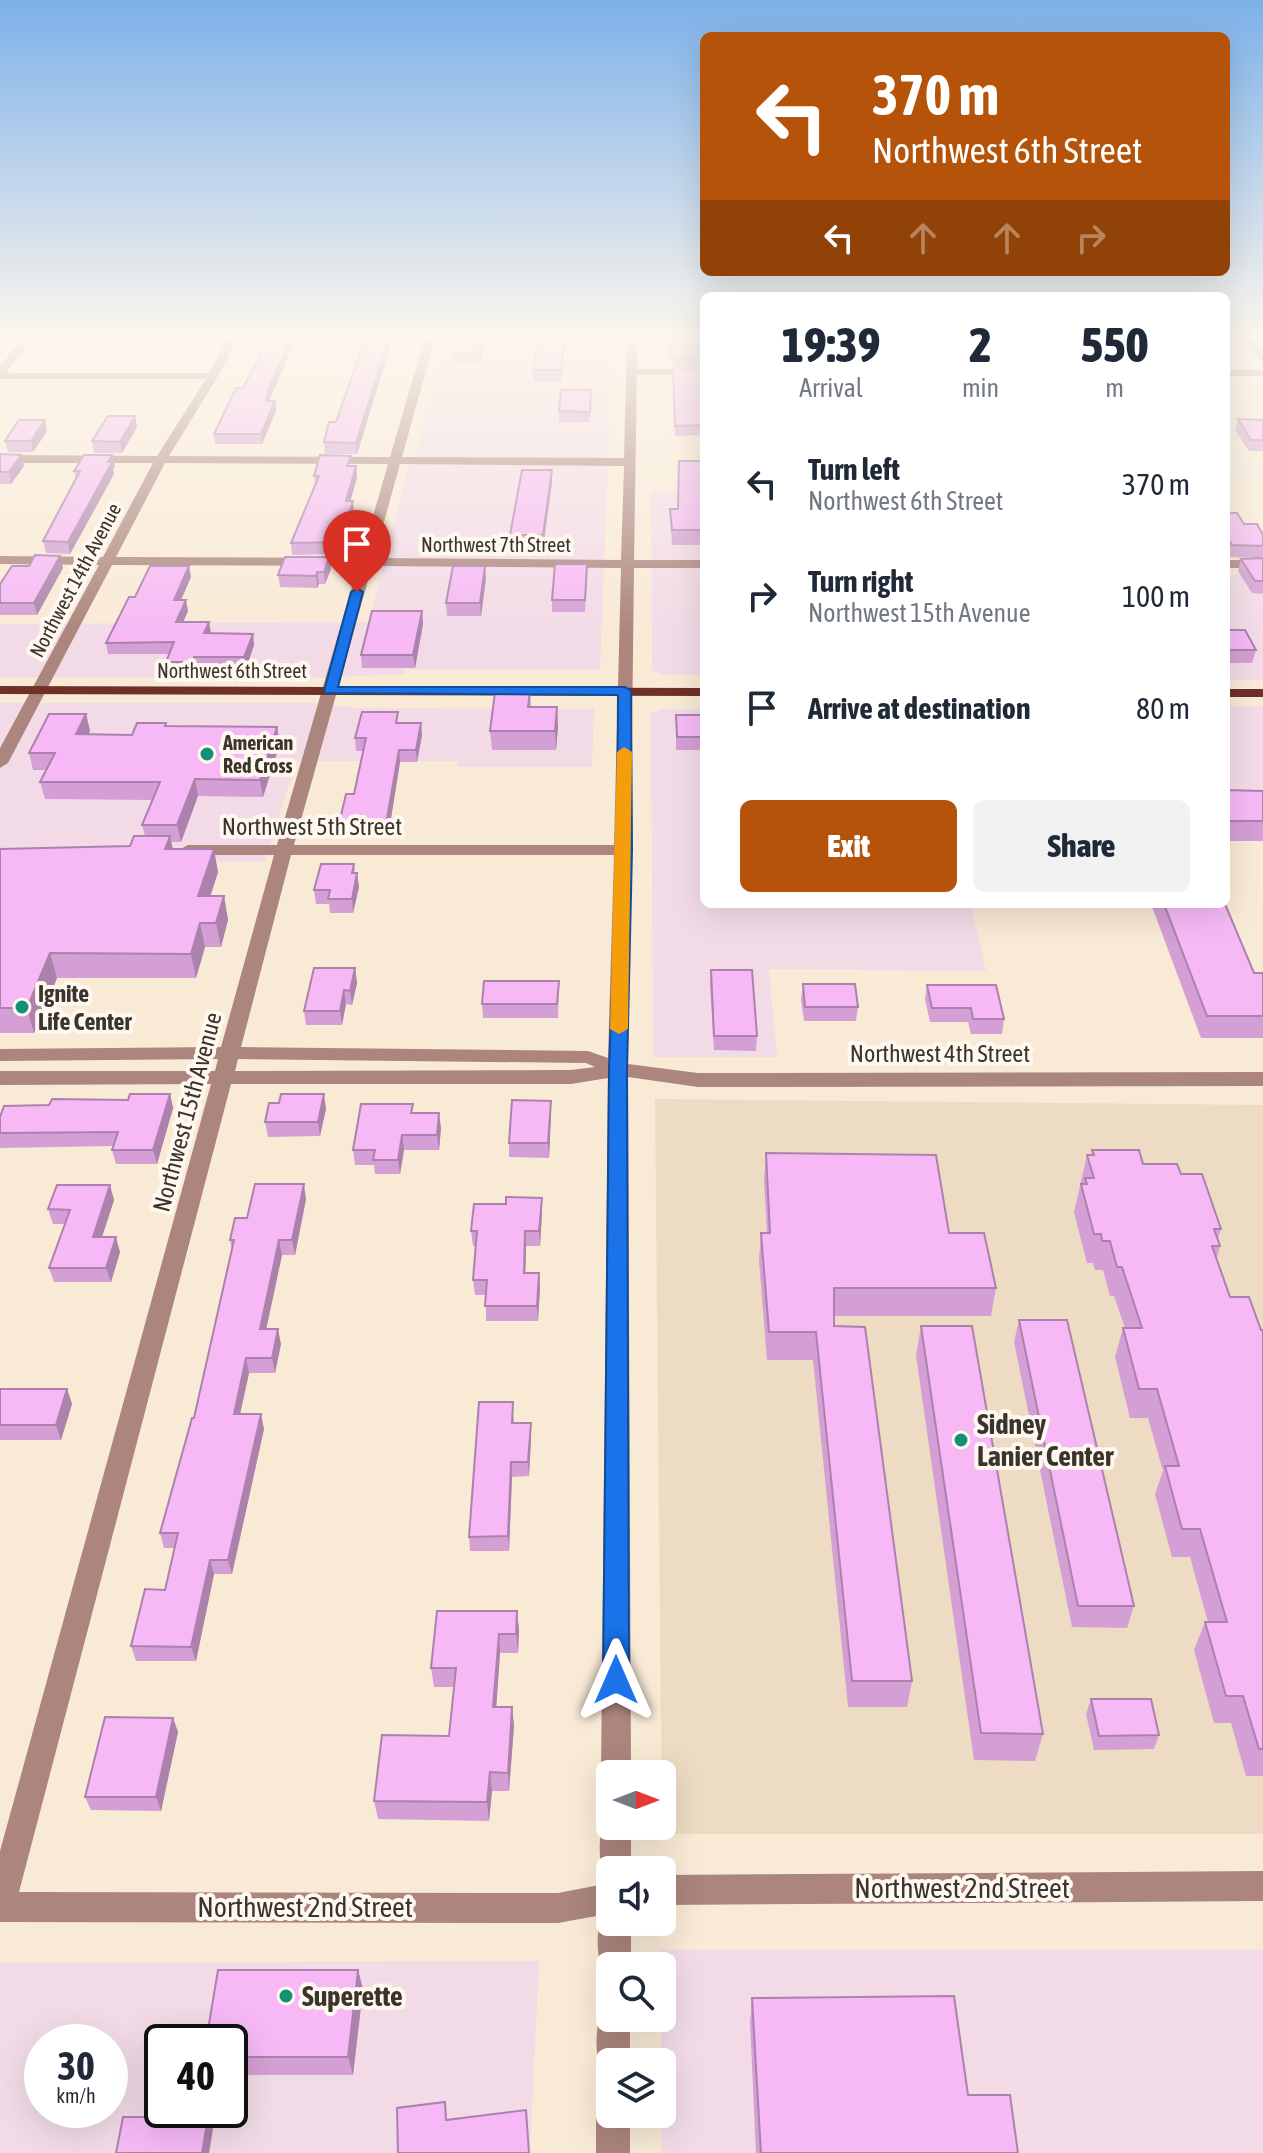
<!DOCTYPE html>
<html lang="en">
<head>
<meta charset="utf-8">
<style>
  body { margin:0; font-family:"Asap Condensed",sans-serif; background:#f2f2f3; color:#1f2937; height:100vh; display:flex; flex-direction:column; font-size:30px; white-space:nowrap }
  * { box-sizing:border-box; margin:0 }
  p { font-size:26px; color:#747a83 }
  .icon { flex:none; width:44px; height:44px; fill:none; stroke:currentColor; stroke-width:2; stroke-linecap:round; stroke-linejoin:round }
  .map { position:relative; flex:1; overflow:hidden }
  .sheet { position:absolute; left:700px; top:292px; width:530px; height:616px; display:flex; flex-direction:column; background:#fff; border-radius:12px; box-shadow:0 8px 32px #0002 }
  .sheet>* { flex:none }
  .banner { position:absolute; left:700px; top:32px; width:530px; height:244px; border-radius:12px; box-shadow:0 8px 32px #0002; background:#b45309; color:#fff; overflow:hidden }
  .needle { width:52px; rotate:90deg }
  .controls { position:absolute; left:596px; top:1760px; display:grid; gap:16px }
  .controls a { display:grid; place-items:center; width:80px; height:80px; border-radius:12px; background:#fff; box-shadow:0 8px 32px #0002; font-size:40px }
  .speed { position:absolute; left:24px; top:2024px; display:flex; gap:16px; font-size:40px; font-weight:700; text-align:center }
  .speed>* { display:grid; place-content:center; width:104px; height:104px; border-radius:50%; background:#fff; box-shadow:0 8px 32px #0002; line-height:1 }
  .speed small { font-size:20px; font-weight:400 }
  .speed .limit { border:4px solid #111; border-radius:12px; background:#fff; color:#111 }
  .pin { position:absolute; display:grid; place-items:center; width:68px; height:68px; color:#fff; margin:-82px -34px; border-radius:50% 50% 50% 0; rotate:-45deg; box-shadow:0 0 8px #0007 }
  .pin .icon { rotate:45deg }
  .me { position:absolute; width:88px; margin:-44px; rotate:0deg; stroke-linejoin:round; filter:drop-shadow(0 0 6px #0008) }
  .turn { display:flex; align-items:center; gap:28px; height:168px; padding:0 40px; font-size:36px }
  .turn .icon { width:104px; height:104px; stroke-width:2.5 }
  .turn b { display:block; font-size:56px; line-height:68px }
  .lanes { display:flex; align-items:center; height:76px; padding:0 40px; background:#0003; justify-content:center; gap:40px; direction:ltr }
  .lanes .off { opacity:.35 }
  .eta { display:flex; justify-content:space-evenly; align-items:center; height:136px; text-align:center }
  .eta b { font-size:48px; font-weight:800; line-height:56px }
  .button { display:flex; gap:16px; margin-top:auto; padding:16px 40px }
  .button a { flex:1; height:92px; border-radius:12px; background:#b45309; color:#fff; font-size:32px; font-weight:800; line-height:92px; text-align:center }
  .button a+a { background:#f2f2f3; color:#1f2937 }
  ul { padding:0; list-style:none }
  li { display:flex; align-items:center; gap:24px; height:112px; padding:0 40px }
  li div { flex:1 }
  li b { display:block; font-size:30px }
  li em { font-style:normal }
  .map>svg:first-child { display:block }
  .commercial { fill:#f2dbe7; fill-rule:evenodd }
  .built { fill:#eedbc3 }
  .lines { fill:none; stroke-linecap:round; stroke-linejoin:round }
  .minor { fill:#ab857e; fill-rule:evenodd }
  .major { fill:#6e3027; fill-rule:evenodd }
  .wall { fill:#d49fd4 }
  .shaded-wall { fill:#ac82ac }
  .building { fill:#f6b9f6; stroke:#ac82ac; stroke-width:2 }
  .route { fill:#1a73e8; stroke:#114b97; stroke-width:2 }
  .slow { fill:#f59e0b }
  .poi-dot { fill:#149075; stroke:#fef8f1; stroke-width:3 }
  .labels { text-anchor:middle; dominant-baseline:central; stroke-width:8; stroke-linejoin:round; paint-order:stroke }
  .far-street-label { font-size:20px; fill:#3a342d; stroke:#fef8f1 }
  .far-poi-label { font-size:20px; font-weight:bold; fill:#3a342d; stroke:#fef8f1; text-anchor:start }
  .street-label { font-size:24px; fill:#3a342d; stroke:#fef8f1 }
  .poi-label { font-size:24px; font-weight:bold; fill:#3a342d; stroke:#fef8f1; text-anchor:start }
  .near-poi-label { font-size:28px; font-weight:bold; fill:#3a342d; stroke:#fef8f1; text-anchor:start }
  .near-street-label { font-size:28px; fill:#3a342d; stroke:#fef8f1 }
</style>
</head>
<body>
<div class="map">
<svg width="1263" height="2153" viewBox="0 0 1263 2153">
  <rect width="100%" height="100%" fill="#f9ead6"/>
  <!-- commercial -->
  <path class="commercial" d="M448 334H613L600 670 405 669 404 674 318 678 0 677V624L369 622 407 470 416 453Z
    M651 491H704V675H662L652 670Z
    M1226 575H1263V680H1226Z
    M0 703H312L356 708 594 709 592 767H457V761H296L265 862 0 860Z
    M1226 706H1263V794H1226Z
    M662 709H704V904H971L986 971 769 969 777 1057H653L651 714Z
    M660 1950H1263V2153H662Z
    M539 1961 530 2153H0V1963ZM42 2042H110V2110H42ZM162 2042H230V2110H162Z"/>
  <!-- built -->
  <path class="built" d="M655 1099 1263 1105V1834H662Z"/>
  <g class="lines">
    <!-- minor -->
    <path class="minor" d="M26 334H36L6 373H209L230 334H240L218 376 169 456 390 457 426 334H436L402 457 624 458 627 334H637V369H704V375H637L634 560H704V568H634L628 1064 698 1073 1263 1072V1086L698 1087 628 1077 631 1774H610V1786L606 1784 601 1774 608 1078 571 1084H231L19 1892 558 1893 610 1883 605 1881C598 1863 598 1834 605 1816L610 1814V1826H631V1870H610V1922H631V1966H610V1980L604 1977C597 1961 595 1932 602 1915L558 1923 0 1922V1851L211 1084 0 1085V1071H215L218 1059 0 1061V1049L221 1047 274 855H188L179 850 188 845H277L358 566 112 565 8 763 0 768V748L99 565 0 564V556L103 557 153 463H0V455L157 456 206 379H0V366ZM165 463 388 464 361 558 116 557ZM400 464 624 466 621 560 374 558ZM372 566 621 568 614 845H294ZM291 855H614L608 1058 588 1051 241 1047ZM238 1059 586 1063 595 1067 571 1070 235 1071Z
      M1240 334H1250L1263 352V363Z
      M1226 370H1263V376H1226Z
      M1226 560H1263V568H1226Z
      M1263 1871V1901L662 1905V1875Z
      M610 2003V2018H630V2062H610V2077L602 2074C594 2054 595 2026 603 2007Z
      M610 2098V2114H630V2153H596V2114L601 2102Z"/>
    <!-- major -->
    <path class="major" d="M0 686 704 688V696L0 694Z
      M1226 689H1263V697H1226Z"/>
  </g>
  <!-- wall -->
  <path class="wall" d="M264 334H305L299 348H292L270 399V401H275L276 411 262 444H215L214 434 243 388 265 345Z
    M367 334H394L357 454H325L324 442 336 422Z
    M459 334H487L480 363H454V353Z
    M539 334H566L561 382H533V370Z
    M669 334 704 345V366H673V361H669Z
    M704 368V435L675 436 673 378Z
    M591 390 590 422H559V411Z
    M135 416 137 427 122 453H94L92 441Z
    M1238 419 1263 420V451H1249L1235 430Z
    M47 431 33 452H8L5 441Z
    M0 454 24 466 11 484H0Z
    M112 455 115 466 113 469 114 474 70 554 46 553 43 541 76 478 74 471Z
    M704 461V545H672L670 509H678Z
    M352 466H356L357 478 350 501 354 513 341 554 292 555 291 543 315 485 314 476Z
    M552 470V482L543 547H511L510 535Z
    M1226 513 1263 535V558L1230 557 1226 551Z
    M1263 558V594L1252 593 1238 571 1241 559Z
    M63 568 37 615H0V584Z
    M331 569 325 584H319L317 588 280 587 278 575Z
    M587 576 585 612H552V600Z
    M191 577 181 600 188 611 183 622 211 634H253L254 645 246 669 196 668 194 674H168L166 662 169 654H108L106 643 135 597Z
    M486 578 481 616H447L446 603Z
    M422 611 423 624 415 668H362L361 655Z
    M1226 630 1256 650 1252 663H1226Z
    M530 692 531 707H557L558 727 556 750H492L490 731Z
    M86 714 90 731 88 735H132L166 723 167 726 277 727 280 743 263 797 198 796 181 842H171L173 849 218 872 210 896H224L228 920 221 947H205L196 978H57L34 1033H0V849L130 846 145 836 142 825 153 800 45 799 40 782 46 770H33L29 753Z
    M676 715H704V750H676Z
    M399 723 422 735 417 762H400L388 837H340L339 824 354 794 364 751H356L355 738Z
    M1226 790 1263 791V841H1226Z
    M354 864 355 873H357L359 887 353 913H330L329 904H316L314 890Z
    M1151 904H1225L1254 973H1263V1038H1201Z
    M355 968 357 983 352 1005 346 1004 342 1025H306L304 1011Z
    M711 970 757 1036 756 1051 714 1050 710 984Z
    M559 981 558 1018H483L482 1004Z
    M803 984 858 1007 856 1021H804L801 999Z
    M927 985 1004 1019 1002 1034H971L968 1022H930L925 999Z
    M170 1094 173 1108 157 1164H116L112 1150 113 1146 0 1148V1117L49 1105 128 1100Z
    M326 1109 320 1136 268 1137 265 1122Z
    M414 1113 441 1128 439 1150H404L400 1174H375L374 1165H355L353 1150Z
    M551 1115 549 1158 509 1157V1143Z
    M1092 1150 1181 1174 1221 1229 1218 1238 1220 1246 1217 1258 1230 1297 1261 1330H1263V1776H1246L1231 1723H1214L1194 1650 1205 1622H1208L1190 1557H1172L1155 1494 1163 1471 1148 1418H1130L1115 1357 1123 1328H1125L1114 1296H1110L1103 1270H1095L1093 1263H1087L1074 1212 1087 1155H1091Z
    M766 1153 949 1233 996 1288 991 1316H834V1326L912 1681 907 1707H848L813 1360H767L759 1260 761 1233H767L764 1180Z
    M542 1198V1212L540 1246H526L525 1273H539L540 1288 538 1321H486V1295H475L473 1280 476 1246H473L471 1231 506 1204Z
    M306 1199 295 1255H282L266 1329 281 1344 275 1373H249L240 1414 264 1429 232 1574H214L196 1661H136L131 1646 165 1590 175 1548H164L160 1533 194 1418 232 1250 230 1240 247 1218Z
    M114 1200 102 1237 120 1252 111 1282H54L49 1268 65 1224H53L48 1209Z
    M1019 1320 1134 1606 1127 1628 1072 1627 1014 1342Z
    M921 1326 1043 1734 1035 1761 974 1760 916 1355Z
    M0 1389H67L72 1404 61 1440H0Z
    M514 1416V1423H531V1438L529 1476 512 1477 509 1551H470L469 1537Z
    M517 1611 519 1630 518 1653H500L496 1707H512L514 1726 509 1791H492L489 1821 378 1819 374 1801 449 1736 454 1687H434L431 1668Z
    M1091 1699 1159 1735 1154 1749 1094 1750 1086 1714Z
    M173 1718 178 1732 161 1811 91 1810 85 1797Z
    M358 1970 363 1989 353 2075H230V2042Z
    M752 1998 968 2095 1018 2153H756L750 2022Z"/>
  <!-- shaded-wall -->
  <path class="shaded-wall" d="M299 334H305L299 348 298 338Z
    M390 334H394L357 454 356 443Z
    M484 334H487L480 363 479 353Z
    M565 334H566L561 382V370Z
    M291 338 292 348 270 399 268 411 266 401 269 388Z
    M275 401 276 411 262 444 261 434Z
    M135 416 137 427 122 453 120 442Z
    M45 420 47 431 33 452 31 441Z
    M21 455 24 466 11 484 9 472Z
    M112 455 115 466 113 469 114 474 70 554 68 542Z
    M356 466 357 478 347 513 346 501Z
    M552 470V482L543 547V535Z
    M353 501 354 513 341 554 340 542Z
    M60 556 63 568 37 615 34 603Z
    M329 557 331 569 325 584 324 572Z
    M189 566 191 577 176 611 174 600Z
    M485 566 486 578 481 616 480 603Z
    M317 572 319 584 317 588 316 576Z
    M186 600 188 611 178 633 176 622Z
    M422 611 423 624 415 668 413 655Z
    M209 622 211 633H204Z
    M253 634 254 645 246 669 244 657Z
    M194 657 196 668 194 674 192 662Z
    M557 707 558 727 556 750 555 731Z
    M86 714 90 731 80 751 76 734Z
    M421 723 422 735 417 762 416 750Z
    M277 727 280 743 263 797 260 780Z
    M399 750 400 762 388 837 386 824Z
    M195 779 198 796 181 842 177 825Z
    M170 836 175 859 165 849Z
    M214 849 218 872 203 920 198 896Z
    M357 873 359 887 353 913 352 899Z
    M224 896 228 920 221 947 216 923Z
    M200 923 205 947 196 978 191 954Z
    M50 953 57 978 34 1033 27 1008Z
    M355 968 357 983 352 1005 350 991Z
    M344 990 346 1004 342 1025 340 1011Z
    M170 1094 173 1108 157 1164 153 1150Z
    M324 1094 326 1109 320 1136 318 1122Z
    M551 1101V1115L549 1158 548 1143Z
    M439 1113 441 1128 439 1150 437 1135Z
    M402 1135 404 1150 400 1174 398 1160Z
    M304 1184 306 1199 295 1255 292 1240Z
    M110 1185 114 1200 97 1252 93 1237Z
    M542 1198V1212L540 1246 539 1231Z
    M525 1231 526 1246 525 1288 524 1273Z
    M116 1237 120 1252 111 1282 106 1268Z
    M279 1240 282 1255 263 1344 260 1329Z
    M539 1273 540 1288 538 1321 537 1306Z
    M278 1329 281 1344 275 1373 272 1358Z
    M246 1358 249 1373 237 1428 234 1414Z
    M67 1389 72 1404 61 1440 56 1425Z
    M261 1414 264 1429 232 1574 228 1560Z
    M531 1423V1438L529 1476 528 1462Z
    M511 1462 512 1477 509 1551 508 1536Z
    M210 1560 214 1574 196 1661 191 1647Z
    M517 1611 519 1630 518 1653 516 1634Z
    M499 1634 500 1653 495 1726 493 1707Z
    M512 1707 514 1726 509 1791 508 1773Z
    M173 1718 178 1732 161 1811 156 1797Z
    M490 1772 492 1791 489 1821 487 1802Z
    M358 1970 363 1989 353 2075 348 2057Z
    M208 2117 213 2129 209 2153H202Z"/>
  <!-- building -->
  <path class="building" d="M264 334H299L298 338H291L269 388 266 401H275L261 434H214L236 388H243L270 335H264Z
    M367 334H390L356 443 324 442 329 422H336Z
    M459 334H484L479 353H454Z
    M539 334H565L561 370H533Z
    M669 334H703L704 357H673V352H669Z
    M673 368H704V425L675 426Z
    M561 390H591L590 412 559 411Z
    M108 416H135L120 442 92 441Z
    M1238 419 1263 420V440H1251Z
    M19 420H45L31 441H5Z
    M0 454 21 455 9 472H0Z
    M84 455H112L108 462H112L68 542 43 541 80 471H74Z
    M320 455 351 456 347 466H356L346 501H353L340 542 291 543 319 476H314Z
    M679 461H704V530H672L670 509H678Z
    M522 470H552L543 535H510Z
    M1226 513H1237L1244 524H1257L1263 535V546L1232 545 1226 535Z
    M35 555 60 556 34 603H0V584L12 566H29Z
    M285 557H329L324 572H317L316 576 278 575Z
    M1263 558V581H1255L1241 559Z
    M555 564H587L585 600H552Z
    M150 566H189L174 600H186L176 622H209L204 633 253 634 244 657H194L192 662H166L174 642 106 643 129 597H135Z
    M453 566H485L480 603H446Z
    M372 611H422L413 655H361Z
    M1226 630H1245L1256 650H1226Z
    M495 692H530L528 707H557L555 731H490Z
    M362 712H398L396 723H421L416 750H399L386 824H339L346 794H354L366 738H355Z
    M49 714H86L76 734 132 735 137 723H166L165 726 277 727 260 780 195 779 177 825H142L160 782H40L55 753H29Z
    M676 715H704V737H677Z
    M1226 790 1263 791V821H1226Z
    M134 836H170L165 849H214L198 896H224L216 923H200L191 954 50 953 27 1008H0V849L130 846Z
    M321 864H354L352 873H357L352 899H328L330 890H314Z
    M1164 904H1225L1254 973H1263V1016H1207Z
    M314 968H355L350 991 344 990 340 1011H304Z
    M711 970H752L757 1036H714Z
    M484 981H559L557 1004H482Z
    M803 984H855L858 1007H805Z
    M927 985H996L1004 1019H973L971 1008H932Z
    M130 1094H170L153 1150H112L118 1132 0 1133V1117L4 1106 49 1105 52 1099 128 1100Z
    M281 1094H324L318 1122H265L269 1103H279Z
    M512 1100 551 1101 548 1143H509Z
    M361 1104H413L411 1113H439L437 1135H402L398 1160H373L375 1150H353Z
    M1092 1150H1139L1143 1164H1177L1181 1174H1202L1221 1229H1214L1220 1246H1212L1230 1297H1249L1261 1330H1263V1749H1259L1243 1696H1226L1205 1622H1227L1200 1529H1182L1165 1466H1179L1157 1389H1139L1123 1328H1142L1122 1267H1117L1110 1241H1102L1101 1234H1094L1081 1184H1087L1085 1178H1094L1087 1155H1094Z
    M766 1153 936 1155 949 1233H984L996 1288H834V1326L865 1327 912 1681H852L816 1332H769L761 1233H770Z
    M255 1184H304L292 1240H279L260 1329H278L272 1358H246L234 1414H261L228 1560H210L191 1647 131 1646 145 1589 165 1590 178 1533H160L192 1418H194L234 1240H230L235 1218H247Z
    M57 1185H110L93 1237H116L106 1268H49L70 1210 48 1209Z
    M506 1197 542 1198 539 1231H525L524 1273H539L537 1306H485L487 1280H473L477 1231H471L474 1204H506Z
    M1019 1320H1067L1134 1606H1078Z
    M921 1326H972L1043 1734 981 1733Z
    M0 1389H67L56 1425H0Z
    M479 1402H513L512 1423H531L528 1462H511L508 1536 469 1537Z
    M437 1611H517L516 1634H499L493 1707H512L508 1773 490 1772 487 1802 374 1801 382 1735 449 1736 456 1668H431Z
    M1091 1699H1151L1159 1735 1099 1736Z
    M105 1717 173 1718 156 1797H85Z
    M218 1970H358L348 2057H230V2042H206Z
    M954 1996 968 2095H1010L1018 2153H761L752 1998Z
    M445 2102 446 2120 526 2110 529 2153H398L397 2108Z
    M123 2117H208L202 2153H116Z"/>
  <!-- sky -->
  <linearGradient id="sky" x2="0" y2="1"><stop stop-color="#7cb1e9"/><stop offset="0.53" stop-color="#fcf6ed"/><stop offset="1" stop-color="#fcf6ed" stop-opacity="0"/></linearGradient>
  <rect width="1263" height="635" fill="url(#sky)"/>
  <!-- route -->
  <path class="route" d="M357 588 363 592 338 687H625L631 691 632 850 627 1070 629 1680 625 1688 616 1692 607 1688 603 1680 609 1070 617 850 618 695 326 693 324 691 351 592Z"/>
  <!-- slow -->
  <path class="slow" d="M624 747 632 752 628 1029 619 1034 610 1029 617 752Z"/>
  <!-- markers -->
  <g class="poi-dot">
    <circle cx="207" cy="754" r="8"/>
    <circle cx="22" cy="1007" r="8"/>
    <circle cx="961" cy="1440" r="8"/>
    <circle cx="286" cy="1996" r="8"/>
  </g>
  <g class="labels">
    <!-- far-street labels -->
    <g class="far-street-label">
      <text x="496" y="544">Northwest 7th Street</text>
      <text transform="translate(75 580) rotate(-62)">Northwest 14th Avenue</text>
      <text x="232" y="670">Northwest 6th Street</text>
    </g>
    <!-- far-poi labels -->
    <g class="far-poi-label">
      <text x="223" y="742">American<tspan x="223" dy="23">Red Cross</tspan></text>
    </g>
    <!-- street labels -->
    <g class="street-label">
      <text x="312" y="826">Northwest 5th Street</text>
      <text x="940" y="1053">Northwest 4th Street</text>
      <text transform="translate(187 1112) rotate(-75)">Northwest 15th Avenue</text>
    </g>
    <!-- poi labels -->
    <g class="poi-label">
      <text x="38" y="993">Ignite<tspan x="38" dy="28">Life Center</tspan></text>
    </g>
    <!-- near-poi labels -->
    <g class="near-poi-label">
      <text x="977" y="1424">Sidney<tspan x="977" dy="32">Lanier Center</tspan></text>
      <text x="302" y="1996">Superette</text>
    </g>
    <!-- near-street labels -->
    <g class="near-street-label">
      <text x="962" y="1888">Northwest 2nd Street</text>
      <text x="305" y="1907">Northwest 2nd Street</text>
    </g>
  </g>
</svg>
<div class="controls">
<a><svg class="needle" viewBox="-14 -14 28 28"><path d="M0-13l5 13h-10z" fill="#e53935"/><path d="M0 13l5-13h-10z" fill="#747a83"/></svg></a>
<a><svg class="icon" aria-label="sound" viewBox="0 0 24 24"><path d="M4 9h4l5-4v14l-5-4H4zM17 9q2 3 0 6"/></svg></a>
<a><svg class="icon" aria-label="search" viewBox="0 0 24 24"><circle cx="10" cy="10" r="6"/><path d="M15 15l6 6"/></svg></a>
<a><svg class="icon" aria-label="layers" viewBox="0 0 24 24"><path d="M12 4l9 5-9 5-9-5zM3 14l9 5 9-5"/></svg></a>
</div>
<div class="speed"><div>30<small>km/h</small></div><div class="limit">40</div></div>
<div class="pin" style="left:357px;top:592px;background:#d93025"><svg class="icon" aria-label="arrive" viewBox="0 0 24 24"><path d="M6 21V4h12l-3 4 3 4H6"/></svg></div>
<svg class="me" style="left:616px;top:1680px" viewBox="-20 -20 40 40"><path d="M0-17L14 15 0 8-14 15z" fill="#1a73e8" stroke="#fff" stroke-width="4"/></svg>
<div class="banner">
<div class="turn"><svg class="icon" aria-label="left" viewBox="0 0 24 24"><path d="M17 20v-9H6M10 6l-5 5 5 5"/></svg><div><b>370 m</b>Northwest 6th Street</div></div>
<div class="lanes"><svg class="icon" aria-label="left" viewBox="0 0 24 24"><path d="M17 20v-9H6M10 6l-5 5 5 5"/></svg><svg class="icon off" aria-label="ahead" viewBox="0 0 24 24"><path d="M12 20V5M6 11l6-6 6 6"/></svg><svg class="icon off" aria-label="ahead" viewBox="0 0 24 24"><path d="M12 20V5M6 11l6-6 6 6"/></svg><svg class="icon off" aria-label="right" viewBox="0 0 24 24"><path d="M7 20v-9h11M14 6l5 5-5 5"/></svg></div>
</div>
<section class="sheet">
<div class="eta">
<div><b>19:39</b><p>Arrival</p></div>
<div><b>2</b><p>min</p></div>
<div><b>550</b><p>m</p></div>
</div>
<ul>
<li><svg class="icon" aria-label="left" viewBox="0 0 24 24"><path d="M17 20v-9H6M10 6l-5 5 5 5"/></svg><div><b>Turn left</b><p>Northwest 6th Street</p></div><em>370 m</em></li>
<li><svg class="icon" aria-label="right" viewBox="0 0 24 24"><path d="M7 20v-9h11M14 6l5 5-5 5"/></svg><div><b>Turn right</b><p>Northwest 15th Avenue</p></div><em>100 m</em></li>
<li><svg class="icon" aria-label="arrive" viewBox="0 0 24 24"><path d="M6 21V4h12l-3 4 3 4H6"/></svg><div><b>Arrive at destination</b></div><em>80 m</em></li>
</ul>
<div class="button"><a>Exit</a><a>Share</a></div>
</section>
</div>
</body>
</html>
